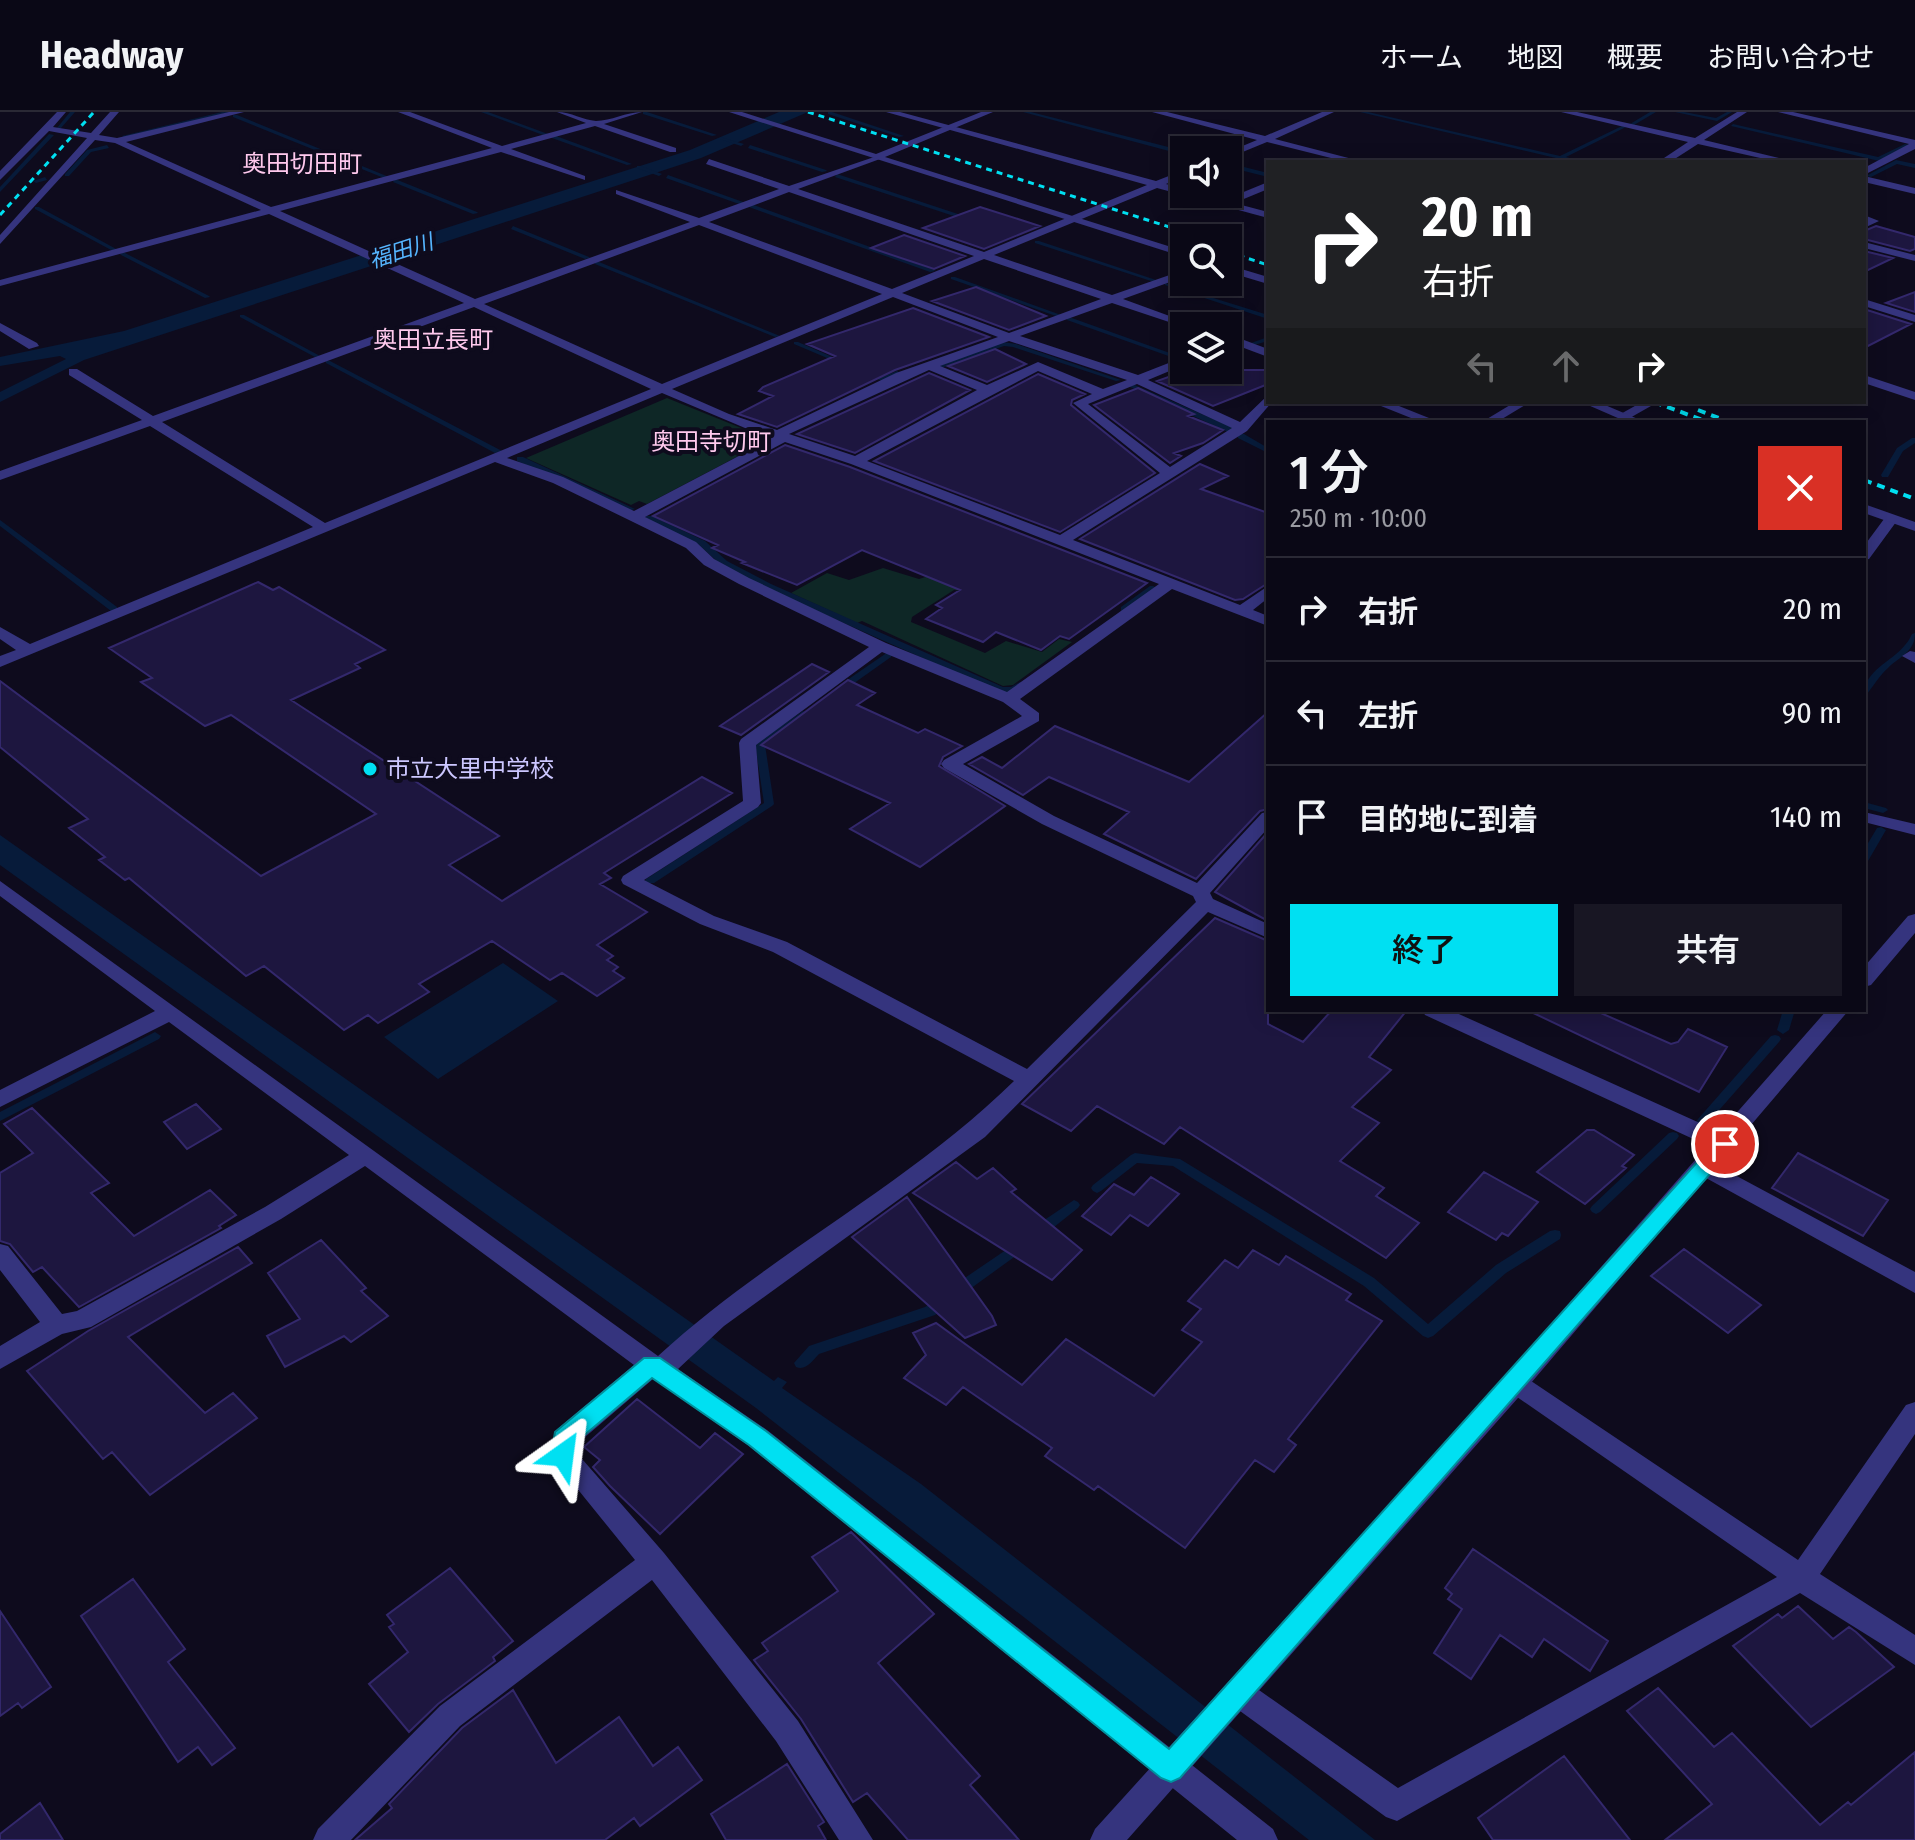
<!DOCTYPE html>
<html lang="ja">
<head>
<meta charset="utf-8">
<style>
  body { margin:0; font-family:"Fira Sans Condensed","Noto Sans JP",sans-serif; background:#181623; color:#f1f3f6; height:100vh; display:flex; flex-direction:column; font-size:30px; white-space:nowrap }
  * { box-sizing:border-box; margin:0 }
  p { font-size:26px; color:#999aa1 }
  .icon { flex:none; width:44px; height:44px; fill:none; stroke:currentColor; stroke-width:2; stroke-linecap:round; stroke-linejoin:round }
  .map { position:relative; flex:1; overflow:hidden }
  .drawer { position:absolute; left:1266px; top:308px; width:600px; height:592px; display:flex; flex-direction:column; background:#0a0816; border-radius:0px; box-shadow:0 4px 20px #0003,0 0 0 2px #2a2935 }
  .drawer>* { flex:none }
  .banner { position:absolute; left:1266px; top:48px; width:600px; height:244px; border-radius:0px; box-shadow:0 4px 20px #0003,0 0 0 2px #2a2935; background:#202124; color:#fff; overflow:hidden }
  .tools { position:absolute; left:1170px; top:24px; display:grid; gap:16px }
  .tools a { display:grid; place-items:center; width:72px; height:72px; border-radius:0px; background:#0a0816; box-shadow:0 4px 20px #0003,0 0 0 2px #2a2935; font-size:40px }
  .pin { position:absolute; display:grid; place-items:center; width:68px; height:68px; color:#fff; margin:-34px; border:4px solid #fff; border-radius:50%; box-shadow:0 2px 8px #0007 }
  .me { position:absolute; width:88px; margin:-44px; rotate:31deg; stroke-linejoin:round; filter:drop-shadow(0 0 6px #0008) }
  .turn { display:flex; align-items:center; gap:28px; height:168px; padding:0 24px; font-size:36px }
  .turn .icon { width:104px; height:104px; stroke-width:2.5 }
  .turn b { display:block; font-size:56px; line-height:68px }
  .lanes { display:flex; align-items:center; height:76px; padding:0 24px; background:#0003; justify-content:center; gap:40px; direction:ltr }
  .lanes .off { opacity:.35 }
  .round { display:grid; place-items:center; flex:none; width:84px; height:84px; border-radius:0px; background:#181623 }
  .summary { display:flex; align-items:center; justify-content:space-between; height:136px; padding:0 24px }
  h1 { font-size:48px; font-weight:600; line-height:60px }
  .cta { display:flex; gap:16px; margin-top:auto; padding:16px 24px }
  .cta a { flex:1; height:92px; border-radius:0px; background:#00e0f2; color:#111; font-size:32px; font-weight:600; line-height:92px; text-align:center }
  .cta a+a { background:#181623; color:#f1f3f6 }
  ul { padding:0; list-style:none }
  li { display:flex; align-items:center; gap:24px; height:104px; padding:0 24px; border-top:2px solid #2a2935 }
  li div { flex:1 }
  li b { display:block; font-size:30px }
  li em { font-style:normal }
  header { display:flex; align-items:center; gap:48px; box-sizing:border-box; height:112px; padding:0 40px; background:#0a0816; border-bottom:2px solid #2a2935 }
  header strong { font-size:38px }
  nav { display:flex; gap:44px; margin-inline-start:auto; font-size:28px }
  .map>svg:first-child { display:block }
  .green { fill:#0e2726 }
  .water { fill:#071b3a }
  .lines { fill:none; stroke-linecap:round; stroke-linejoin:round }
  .stream { fill:#071b3a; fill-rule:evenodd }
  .building { fill:#1d163f; stroke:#33286c; stroke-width:2 }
  .minor { fill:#35347e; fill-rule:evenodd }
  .tertiary { fill:#35347e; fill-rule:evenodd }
  .rail-far1 { stroke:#00e0f2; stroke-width:3; stroke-dasharray:6 5; stroke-linecap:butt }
  .rail { stroke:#00e0f2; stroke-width:4; stroke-dasharray:8 6; stroke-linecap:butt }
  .route { fill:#00e0f2; stroke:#00929d; stroke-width:2 }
  .poi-dot { fill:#00e0f2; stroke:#0e0b1d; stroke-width:3 }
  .labels { text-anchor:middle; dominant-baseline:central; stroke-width:8; stroke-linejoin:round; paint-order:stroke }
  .far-water-label { font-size:22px; font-style:italic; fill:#55b5ff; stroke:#0e0b1d }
  .far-quarter-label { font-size:24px; fill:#ffc9ed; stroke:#0e0b1d }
  .poi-label { font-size:24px; fill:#ccc7ff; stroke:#0e0b1d; text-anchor:start }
</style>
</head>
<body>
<header>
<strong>Headway</strong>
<nav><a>ホーム</a><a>地図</a><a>概要</a><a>お問い合わせ</a></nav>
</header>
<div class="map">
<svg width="1915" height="1728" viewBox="0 0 1915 1728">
  <rect width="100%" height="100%" fill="#0e0b1d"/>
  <!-- green -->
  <path class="green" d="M667 286 761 324 765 330 647 392 639 389 631 393 526 346Z
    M883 456 919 467 935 462 963 479 954 478 912 505 911 510 985 541 1006 529 1042 540 1059 527 1072 530 1013 573 1003 574 862 509 857 511 791 481 827 461 849 468Z"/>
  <!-- water -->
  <path class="water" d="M779 0H808L701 46 84 248 0 290V280L66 247 60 244 0 254V245L124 219 690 38Z
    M0 723 774 1269 778 1265 787 1270 782 1276 921 1372 1375 1728H1309L756 1296 0 753Z
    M503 851 558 889 438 967 384 925Z"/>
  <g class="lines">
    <!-- stream -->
    <path class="stream" d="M70 0H75L61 16H57Z
      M222 0H230L125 26 122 24Z
      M481 0H488L548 22 543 23Z
      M643 0H647L717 23 712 24 643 2Z
      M828 0H832L904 24 899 25 828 2Z
      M1023 0H1031L1184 39V43Z
      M1360 0H1368L1560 44 1622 14 1626 15 1566 45 1583 50H1573Z
      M1650 0H1656L1634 13 1630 12Z
      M1675 0H1684L1716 6 1727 0H1732L1717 9Z
      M233 3H237L389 65 384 66 233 5Z
      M1733 12 1878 45 1905 32 1910 33 1879 49 1731 14Z
      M49 22 54 23 0 80V75Z
      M552 24H556L632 52 627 53 552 26Z
      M720 25 744 32 741 34 720 27Z
      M107 33 109 36 91 40 69 64H65V62L87 38Z
      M750 33 826 58 827 59 822 60 748 36Z
      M1896 48 1915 52V56L1897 52 1871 65 1866 64Z
      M1228 51 1268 61V65L1228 55Z
      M637 54H641L662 62 659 64 637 56Z
      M837 62 970 106 971 107 966 108 835 65Z
      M668 63 743 90 744 91 739 92 666 66Z
      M45 65 47 68 36 71 33 69Z
      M395 67 477 100 478 101 473 102 393 70Z
      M751 92 934 158 935 159 930 160 749 95Z
      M35 95H39L118 138 113 139 35 97Z
      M513 114 589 145 590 146 585 147 511 117Z
      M1035 129H1039L1159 169 1154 170 1035 131Z
      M123 140 209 184 210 185 205 186 121 143 120 142Z
      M595 150H599L780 224 775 225 595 152Z
      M951 165H955L1061 203 1056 204 951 167Z
      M1165 171 1268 203V207L1165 173Z
      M240 203H244L320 244 315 245 240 205Z
      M1069 205 1181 245 1182 246 1177 247 1067 208V206Z
      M1268 225V229L1254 233 1251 231Z
      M794 230H798L844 250 839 251 794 232Z
      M1003 230 1016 232 1121 268 1116 269 1013 235 1004 234 941 256 936 255Z
      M1234 233 1239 234 1228 239V235Z
      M326 249H330L502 339 495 341 326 251Z
      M865 258 882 265 897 259 900 261 882 269 863 261 862 260Z
      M1130 271 1234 316 1235 318 1228 320 1128 274 1127 273Z
      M1238 322H1244L1268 336V341L1238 326Z
      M1912 326H1915V331L1903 339 1888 365H1882L1881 363 1897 336Z
      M517 345H523L635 397 628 399 517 349Z
      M646 404H652L705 429 727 449 771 472 1003 575H1011L1020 570 1024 573 1016 580H999L765 476 721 453 699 433 646 408Z
      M0 408 117 495V499H111L0 414Z
      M1150 474H1153L1157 476 1127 499H1121V495Z
      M1915 521C1915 540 1900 544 1888 556 1880 563 1874 573 1867 582L1864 583C1864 558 1892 550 1905 533 1908 530 1910 526 1912 522Z
      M888 540 892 543 891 545 843 579H837V575Z
      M803 599 808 602 806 604 765 633 774 692 772 694 654 771H646L645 769 646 767 764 691 755 632Z
      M1864 690 1886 696 1888 698 1883 701 1864 696Z
      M1881 715 1886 718 1868 749 1864 750V738L1877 716Z
      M1783 898H1795L1789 918 1783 922 1777 918Z
      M155 920 161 924 159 927 0 1009V1000Z
      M1775 923 1779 924 1781 927 1779 930 1706 1013H1698L1696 1010 1698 1007 1771 924Z
      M1673 1020 1677 1021 1679 1024 1677 1027 1600 1100 1596 1102 1592 1100 1590 1097 1592 1094 1669 1021Z
      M1135 1041 1180 1047 1374 1166 1428 1212 1496 1153 1550 1119 1555 1118 1560 1119 1561 1123 1560 1127 1506 1161 1433 1224 1428 1226 1423 1224 1364 1174 1173 1054 1137 1051 1101 1079 1097 1081 1093 1079 1091 1076 1093 1073 1131 1043Z
      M1074 1088 1078 1090 1080 1093 1078 1096 1044 1123 1039 1124 1034 1123 1033 1119 1034 1115Z
      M1019 1129 1024 1130 1025 1134 1024 1138 963 1182 958 1183 953 1182 951 1178 953 1174Z
      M945 1183 950 1184 952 1188 950 1192 935 1203 819 1242C812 1249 806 1259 796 1255L794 1251 809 1234 925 1195Z"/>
  </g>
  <!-- building -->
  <path class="building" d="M980 95 1040 114 984 137 923 116Z
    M1876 114 1915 125V137L1910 139 1864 127V119Z
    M904 123 965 144 934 157 871 136Z
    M1864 139 1893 146 1864 160Z
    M976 175 1046 204 1009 218 932 189Z
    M1915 180V200L1886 191Z
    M913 196 989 225 895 258 777 315 738 302 773 284 759 279 763 275 835 244 807 232Z
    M1867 198 1911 212 1864 236Z
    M995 237 1026 252 987 270 948 254Z
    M1188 258H1268V272L1213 294 1157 269Z
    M929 261 970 278 855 341 797 322Z
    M1038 262 1085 282 1072 288 1071 293 1155 361 1060 420 874 349Z
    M1138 276 1194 302 1188 304 1223 318 1203 331 1174 341 1181 344 1170 351 1094 293Z
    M785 333 850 355 1147 471 1069 527 1060 524 1041 538 996 520 983 530 926 507 942 496 936 493 960 478 862 438 797 473 742 451 745 450 712 436 718 433 653 404Z
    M1200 352 1228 364 1201 377 1268 401V471L1243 487 1235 488 1080 427Z
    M258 470 273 478 279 475 385 538 355 552 360 556 291 588 499 724 449 753 502 789 702 665 732 681 604 761 611 766 600 772 647 800 597 833 613 844 607 848 618 855 613 859 624 866 597 884 562 861 550 868 492 829 419 872 429 880 378 911 368 903 344 918 264 854 246 864 129 766 125 768 99 748 105 745 69 716 88 707 0 635V569L261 764 376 702 231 603 205 614 141 570 152 566 109 536Z
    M812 552 829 560 741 623 720 614Z
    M848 568 875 581 857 593 918 621 925 617 962 634 943 645 939 654 1005 694 920 755 850 717 890 691 761 633Z
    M1268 600V697L1260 699 1196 767 1104 722 1129 700 1049 665 1023 683 969 652 982 645 1002 656 1055 614 1189 670Z
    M1268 720V809L1215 780Z
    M1215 806 1268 829V912L1303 930 1332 898H1407L1369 945 1391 958 1352 995 1379 1011 1340 1049 1384 1076 1376 1084 1419 1111 1386 1146 1180 1015 1164 1032 1097 994 1071 1019 1022 992Z
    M1527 898H1594L1671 932 1678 930 1688 917 1727 935 1699 980Z
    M196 992 221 1017 187 1037 164 1010Z
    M32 996 109 1071 91 1081 134 1124 210 1078 236 1103 219 1114 221 1116 79 1195 42 1155 33 1160 10 1132 0 1129V1061L33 1041 4 1012Z
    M1587 1018H1594L1634 1043 1622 1054 1626 1056 1585 1092 1537 1060Z
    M1798 1041 1888 1088 1863 1124 1772 1076Z
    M956 1050 977 1067 993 1056 1016 1077 1011 1080 1082 1138 1052 1168 913 1081Z
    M1484 1060 1538 1090 1508 1124 1502 1121 1496 1128 1448 1100Z
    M1151 1065 1179 1082 1148 1114 1130 1103 1111 1123 1082 1104 1114 1072 1134 1083Z
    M907 1085 992 1204 996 1213 965 1226 852 1125Z
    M321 1128 366 1176 361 1179 388 1204 351 1230 344 1224 285 1255 267 1224 300 1207 268 1161Z
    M238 1135 252 1151 128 1225 205 1301 233 1281 257 1306 150 1383 112 1340 103 1347 27 1259 88 1219Z
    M1684 1137 1761 1193 1728 1221 1651 1164Z
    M1253 1138 1279 1153 1286 1144 1351 1182 1346 1188 1382 1209 1288 1327 1296 1333 1274 1360 1255 1348 1185 1436 1098 1374 1094 1378 1045 1344 1052 1336 963 1275 946 1293 904 1266 926 1243 913 1221 936 1211 1022 1273 1066 1227 1154 1284 1202 1230 1182 1218 1201 1197 1188 1189 1225 1148 1238 1156Z
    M637 1287 700 1336 715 1321 743 1342 660 1422 610 1374 593 1355 600 1348 584 1335Z
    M851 1420 934 1502 878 1551 980 1664 970 1673 1019 1728H908L867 1681 853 1690 801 1607 754 1548 768 1539 762 1531 838 1479 812 1445Z
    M1473 1437 1608 1529 1590 1559 1544 1527 1532 1545 1500 1523 1471 1567 1434 1541 1462 1497 1448 1487 1452 1482 1445 1476Z
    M450 1456 513 1529 493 1545 495 1549 438 1592 409 1620 369 1572 408 1540 389 1515 394 1512 387 1503Z
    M133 1467 185 1537 168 1550 235 1636 212 1653 198 1635 178 1650 81 1504Z
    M1798 1494 1833 1527 1849 1515 1856 1520 1894 1555 1811 1615 1733 1534 1778 1502 1782 1506Z
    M0 1499 51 1575 22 1596 18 1591 0 1604Z
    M1658 1576 1714 1635 1732 1621 1820 1713 1848 1690 1851 1693 1915 1640V1728H1665L1712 1692 1627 1599Z
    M513 1578 556 1651 619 1605 653 1654 678 1635 702 1668 640 1714 634 1706 605 1728H355L392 1696 389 1692 462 1616Z
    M1564 1644 1630 1728H1493L1478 1706Z
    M787 1652 824 1710 818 1714 826 1728H726L711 1702Z
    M40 1691 63 1728H0V1722Z"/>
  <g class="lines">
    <!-- minor -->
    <path class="minor" d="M57 0H66L53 15 91 21 110 0H119L99 23 117 26 229 0H244L126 30 271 95 492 36 398 0H410L502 34 586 11 557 0C571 0 583 8 596 9 611 9 626 0 642 0L604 12 676 36V40H670L595 14 511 37 585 64V68L501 40 280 99 475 187 690 110 616 82V78L699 106 779 77 706 52 709 47 789 74 880 43V47L798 77 984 140 1147 73 886 0H900L1156 69 1184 58V64L1166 72 1184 77V82H1202L1224 88 1268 70V77L1234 91 1268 100V106L1157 76 994 143 1112 183 1184 158V165L1123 187 1197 214 1184 215 1112 191 1020 224 1138 263 1184 245V253L1148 268 1240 310 1268 283V290H1272L1247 319 1073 428 1240 493 1268 474V486L1253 498 1268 504V514L1172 477 1020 587 1039 601V609L963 652 1054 704 1197 771 1262 701 1268 700V716L1210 781 1213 787 1268 812V826L1208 800 985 1025 724 1214 678 1257 767 1318 1273 1717 1278 1728H1237L749 1334 653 1267 577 1332 576 1340 664 1441 798 1609 873 1728H839L776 1629 652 1468 460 1614 351 1728H313L318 1717 440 1594 635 1448 550 1343 555 1319 634 1253 365 1054 281 1107 91 1215 62 1222 0 1257V1234L40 1210 0 1158V1132L8 1134 62 1202 77 1199 265 1095 349 1043 169 910 0 995V978L155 899 0 784V769L658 1244C769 1142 907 1074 1014 969L773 840 700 812 623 772 621 768 623 764 743 689 739 631 741 627 869 535 739 472 704 453 686 436 629 408 553 371 495 350 0 555V544L16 538 0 527V515L30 532 313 415 150 314 0 368V359L142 308 69 263V257H77L153 304 464 191 269 102 0 174V168L261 98 115 31 95 28 0 132V123L87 26 49 19 0 68V59ZM789 80 974 144 892 177 709 110ZM699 113 882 182 662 272 484 192ZM984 147 1101 187 1009 221 902 181ZM893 185 998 225 896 261 777 318 729 302 672 277ZM474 195 651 277 325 411 162 310ZM1009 229 1127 268 1103 277 1038 250 987 273 940 254ZM929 258 977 278 855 344 789 322ZM1038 259 1092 282 1073 291 1160 361 1060 423 867 349ZM1137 272 1232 316 1170 355 1088 292ZM662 281 771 327 634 399 563 365 507 346ZM785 330 851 352 1159 472 1007 580 886 531 749 466 714 447 696 430 645 405ZM882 540 1003 590 1022 604 944 648 941 652 944 656 1042 712 1193 784 1196 790 1027 957 787 830 714 804 644 768 758 695 761 691 756 633Z
      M1152 0H1167L1265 24 1322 0H1334L1275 27 1364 50H1347L1267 30 1228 46V40L1257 28Z
      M1561 0H1577L1695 26 1737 0H1747L1704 28 1796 50H1778L1698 32 1670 50H1658L1688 30Z
      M1778 0H1793L1915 28V37L1864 63V56L1909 32Z
      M1864 64 1915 76V82L1864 70Z
      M1864 103 1879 109 1864 116Z
      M1864 130 1915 143V149L1864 136Z
      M1864 187 1915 203V210L1864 194Z
      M0 211 37 231 39 234 29 237 0 219Z
      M1228 222 1268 237V245L1228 230Z
      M1864 263 1915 280V288L1864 271Z
      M1371 290H1389L1439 310H1421Z
      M1515 290H1530L1497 310H1482Z
      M1642 290H1658L1628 307 1617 304Z
      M1887 403 1899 406 1869 447 1864 448V434Z
      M1910 539 1915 540V551L1902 544Z
      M1864 700 1915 712V723L1864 710Z
      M1422 898H1450L1733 1026 1736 1032 1733 1038H1717L1425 903Z
      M1705 1047 1915 1160V1181L1697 1061 1694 1055 1697 1049Z
      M1516 1259 1798 1448 1906 1293 1915 1290V1322L1820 1462 1915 1523V1553L1800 1481 1397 1709 1386 1705 1229 1591 1224 1581 1229 1571 1239 1567 1249 1571 1398 1676 1777 1465 1507 1278 1503 1270 1507 1262Z"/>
    <!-- tertiary -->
    <path class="tertiary" d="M729 0H742L876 42 981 0H993L885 45 1184 139V145Z
      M1228 153 1268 165V172L1228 160Z
      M1581 290H1598L1645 310H1627Z
      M1864 392 1915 410V419L1864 401Z
      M1915 802V821L1871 873 1864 875V855L1908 804Z
      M1827 898H1849L1525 1278 1127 1728H1090L1095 1717 1507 1262Z"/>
    <!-- rail-far1 -->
    <path class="rail-far1" d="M808 0 1204 126
      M0 103 94 0
      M1228 140 1268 153"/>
    <!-- rail -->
    <path class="rail" d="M1654 290 1708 310
      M1698 298 1729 310
      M1864 368 1915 387"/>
  </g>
  <!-- route -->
  <path class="route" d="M1725 1025 1732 1027 1735 1032 1732 1037 1180 1666 1171 1670 1161 1666 749 1333 652 1266 575 1331 571 1350 563 1353 555 1350 551 1343 555 1320 644 1246H660L766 1319 1169 1637 1718 1027Z"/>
  <!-- markers -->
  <circle class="poi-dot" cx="370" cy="657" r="8"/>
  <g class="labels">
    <!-- far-water labels -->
    <g class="far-water-label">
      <text transform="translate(401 139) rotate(-18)">福田川</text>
    </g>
    <!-- far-quarter labels -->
    <g class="far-quarter-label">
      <text x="302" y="52">奥田切田町</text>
      <text x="433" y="228">奥田立長町</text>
      <text x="711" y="330">奥田寺切町</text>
    </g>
    <!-- poi labels -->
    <g class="poi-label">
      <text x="386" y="657">市立大里中学校</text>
    </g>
  </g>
</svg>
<div class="tools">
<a><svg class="icon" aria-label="sound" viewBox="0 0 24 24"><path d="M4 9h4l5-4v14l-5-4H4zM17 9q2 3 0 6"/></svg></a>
<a><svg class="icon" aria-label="search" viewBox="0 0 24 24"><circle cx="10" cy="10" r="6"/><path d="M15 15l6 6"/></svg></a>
<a><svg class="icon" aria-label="layers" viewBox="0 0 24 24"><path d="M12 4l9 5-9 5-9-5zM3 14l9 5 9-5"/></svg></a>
</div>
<div class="pin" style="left:1725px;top:1032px;background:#d93025"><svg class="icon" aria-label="arrive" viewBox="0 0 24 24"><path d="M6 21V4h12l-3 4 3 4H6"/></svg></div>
<svg class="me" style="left:563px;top:1343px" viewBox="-20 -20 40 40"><path d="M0-17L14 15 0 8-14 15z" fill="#00e0f2" stroke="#fff" stroke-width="4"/></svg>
<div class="banner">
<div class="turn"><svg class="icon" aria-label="right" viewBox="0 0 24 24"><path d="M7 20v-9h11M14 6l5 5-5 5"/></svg><div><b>20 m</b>右折</div></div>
<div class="lanes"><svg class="icon off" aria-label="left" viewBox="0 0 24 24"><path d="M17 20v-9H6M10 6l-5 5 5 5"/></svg><svg class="icon off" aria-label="ahead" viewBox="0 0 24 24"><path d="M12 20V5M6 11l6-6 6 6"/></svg><svg class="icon" aria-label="right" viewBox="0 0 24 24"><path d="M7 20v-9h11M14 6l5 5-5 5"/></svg></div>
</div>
<section class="drawer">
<div class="summary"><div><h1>1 分</h1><p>250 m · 10:00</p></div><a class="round" style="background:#d93025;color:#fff"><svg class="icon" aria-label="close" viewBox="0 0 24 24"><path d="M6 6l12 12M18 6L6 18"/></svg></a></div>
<ul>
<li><svg class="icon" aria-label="right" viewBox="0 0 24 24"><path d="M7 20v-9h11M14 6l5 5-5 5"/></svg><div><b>右折</b></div><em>20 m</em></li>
<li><svg class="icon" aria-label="left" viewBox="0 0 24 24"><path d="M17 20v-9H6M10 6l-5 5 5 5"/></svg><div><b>左折</b></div><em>90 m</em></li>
<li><svg class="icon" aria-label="arrive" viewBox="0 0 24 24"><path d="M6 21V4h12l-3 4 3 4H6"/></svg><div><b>目的地に到着</b></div><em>140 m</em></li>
</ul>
<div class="cta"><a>終了</a><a>共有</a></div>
</section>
</div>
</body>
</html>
